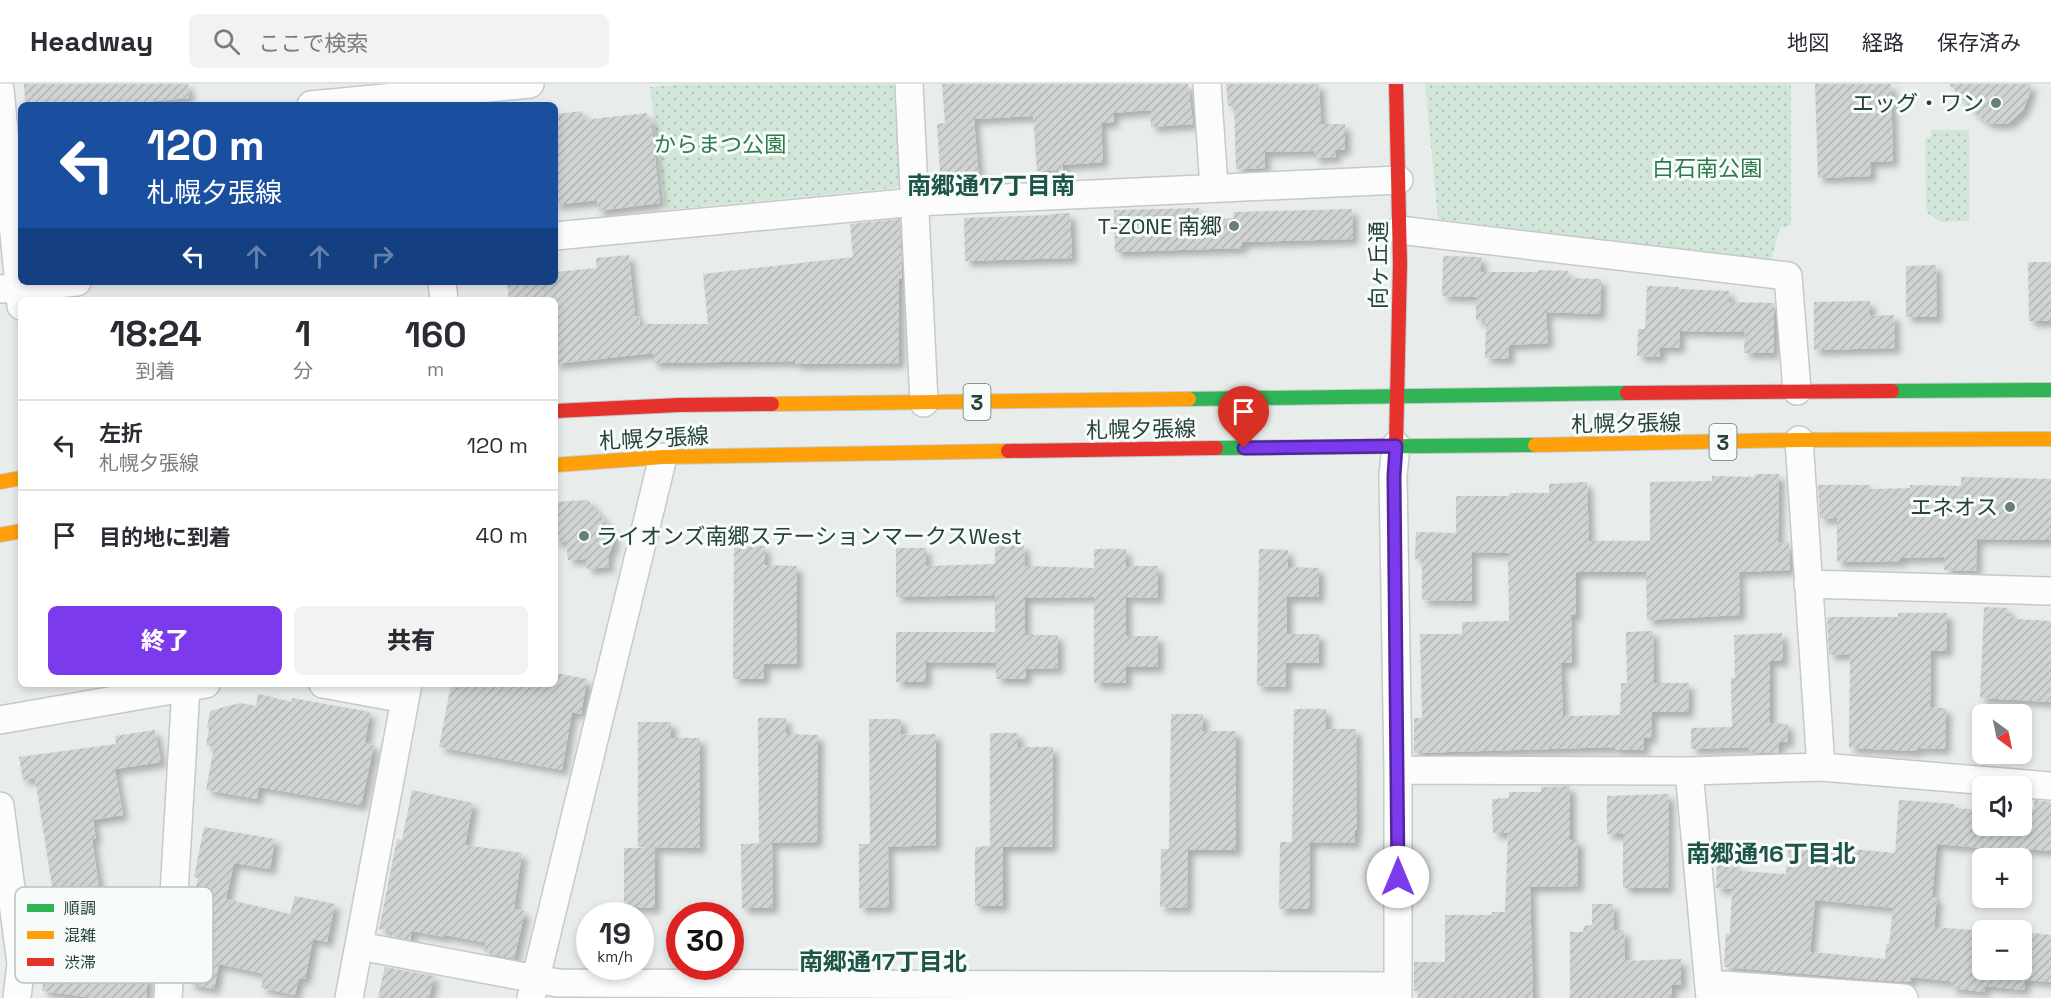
<!DOCTYPE html>
<html lang="ja">
<head>
<meta charset="utf-8">
<style>
  body { margin:0; font-family:"Space Grotesk","Noto Sans JP",sans-serif; background:#f2f2f3; color:#2b2b33; height:100vh; display:flex; flex-direction:column; font-size:22px; white-space:nowrap }
  * { box-sizing:border-box; margin:0 }
  p { font-size:20px; color:#7c7c81 }
  .icon { flex:none; width:33px; height:33px; fill:none; stroke:currentColor; stroke-width:2; stroke-linecap:round; stroke-linejoin:round }
  .map { position:relative; flex:1; overflow:hidden }
  .sheet { position:absolute; left:18px; top:213px; width:540px; height:390px; display:flex; flex-direction:column; background:#fff; border-radius:9px; box-shadow:0 3px 9px #0003 }
  .sheet>* { flex:none }
  .top-card { position:absolute; left:18px; top:18px; width:540px; height:183px; border-radius:9px; box-shadow:0 3px 9px #0003; background:#1a4fa0; color:#fff; overflow:hidden }
  .needle { width:39px; rotate:147deg }
  .fabs { position:absolute; left:1972px; top:620px; display:grid; gap:12px }
  .fabs a { display:grid; place-items:center; width:60px; height:60px; border-radius:9px; background:#fff; box-shadow:0 3px 9px #0003; font-size:30px }
  .speed { position:absolute; left:576px; top:818px; display:flex; gap:12px; font-size:30px; font-weight:700; text-align:center }
  .speed>* { display:grid; place-content:center; width:78px; height:78px; border-radius:50%; background:#fff; box-shadow:0 3px 9px #0003; line-height:1 }
  .speed small { font-size:15px; font-weight:400 }
  .speed .limit { border:9px solid #d22; background:#fff; color:#111 }
  .pin { position:absolute; display:grid; place-items:center; width:51px; height:51px; color:#fff; margin:-62px -26px; border-radius:50% 50% 50% 0; rotate:-45deg; box-shadow:0 0 6px #0007 }
  .pin .icon { rotate:45deg }
  .me { position:absolute; width:66px; margin:-33px; rotate:0deg; stroke-linejoin:round; filter:drop-shadow(0 0 4px #0008) }
  .turn { display:flex; align-items:center; gap:21px; height:126px; padding:0 30px; font-size:27px }
  .turn .icon { width:78px; height:78px; stroke-width:2.5 }
  .turn b { display:block; font-size:42px; line-height:51px }
  .lanes { display:flex; align-items:center; height:57px; padding:0 30px; background:#0003; justify-content:center; gap:30px; direction:ltr }
  .lanes .off { opacity:.35 }
  .eta { display:flex; justify-content:space-evenly; align-items:center; height:102px; text-align:center }
  .eta b { font-size:36px; font-weight:800; line-height:42px }
  .action { display:flex; gap:12px; margin-top:auto; padding:12px 30px }
  .action a { flex:1; height:69px; border-radius:9px; background:#7c3aed; color:#fff; font-size:24px; font-weight:800; line-height:69px; text-align:center }
  .action a+a { background:#f2f2f3; color:#2b2b33 }
  ul { padding:0; list-style:none }
  li { display:flex; align-items:center; gap:18px; height:90px; padding:0 30px; border-top:2px solid #e1e1e2 }
  li div { flex:1 }
  li b { display:block; font-size:22px }
  li em { font-style:normal }
  header { display:flex; align-items:center; gap:36px; box-sizing:border-box; height:84px; padding:0 30px; background:#fff; border-bottom:2px solid #e1e1e2 }
  header strong { font-size:28px }
  nav { display:flex; gap:33px; margin-inline-start:auto; font-size:21px }
  .search { width:420px; height:54px; background:#f2f2f3; display:flex; align-items:center; gap:15px; box-sizing:border-box; padding:0 21px; border-radius:9px; color:#7c7c81; font-size:22px }
  .map>svg:first-child { display:block }
  .grass { fill:url(#grass-dots) }
  .building { fill:url(#building-hatch); fill-rule:evenodd; filter:url(#shadow) }
  .lines { fill:none; stroke-linecap:round; stroke-linejoin:round }
  .street-casing { stroke:#c5cac8; stroke-width:30 }
  .fast-casing { stroke:#c3cbc8; stroke-width:16 }
  .slow-casing { stroke:#c3cbc8; stroke-width:16 }
  .jam-casing { stroke:#c3cbc8; stroke-width:16 }
  .street { stroke:#fcfcfc; stroke-width:27 }
  .fast { stroke:#30b455; stroke-width:14 }
  .slow { stroke:#ff9f0a; stroke-width:14 }
  .jam { stroke:#e5322d; stroke-width:14 }
  .route-casing { stroke:#51269a; stroke-width:15 }
  .route { stroke:#7c3aed; stroke-width:10 }
  .poi-dot { fill:#697e78; stroke:#f7fbf9; stroke-width:2 }
  .labels { text-anchor:middle; dominant-baseline:central; stroke-width:6; stroke-linejoin:round; paint-order:stroke }
  .shield { fill:#f7fbf9; stroke:#637a73; stroke-width:1.5 }
  .shield-label { font-size:21px; font-weight:bold; fill:#24423a }
  .poi-label { font-size:22px; fill:#24423a; stroke:#f7fbf9; text-anchor:end }
  .park-label { font-size:22px; fill:#2d7a4b; stroke:#f7fbf9 }
  .street-label { font-size:22px; fill:#24423a; stroke:#f7fbf9 }
  .neighbourhood-label { font-size:24px; font-weight:bold; fill:#1f5548; stroke:#f7fbf9 }
  .key { fill:#f7fbf9; stroke:#b8c4c0; stroke-width:1.5 }
  .key-label { font-size:16px; fill:#24423a }
</style>
</head>
<body>
<header>
<strong>Headway</strong>
<div class="search"><svg class="icon" aria-label="search" viewBox="0 0 24 24"><circle cx="10" cy="10" r="6"/><path d="M15 15l6 6"/></svg>ここで検索</div>
<nav><a>地図</a><a>経路</a><a>保存済み</a></nav>
</header>
<div class="map">
<svg width="2051" height="914" viewBox="0 0 2051 914">
  <defs>
    <pattern id="grass-dots" width="8" height="8" patternUnits="userSpaceOnUse" patternTransform="scale(1.5)"><rect width="8" height="8" fill="#d1e6d8"/><path d="M2 2h.1M6 6h.1" fill="none" stroke="#b3c6ba" stroke-width="1.8" stroke-linecap="round"/></pattern>
    <pattern id="building-hatch" width="6" height="6" patternUnits="userSpaceOnUse" patternTransform="scale(1.5)"><rect width="6" height="6" fill="#cfd4d2"/><path d="M-1 1l2-2M0 6l6-6M5 7l2-2" fill="none" stroke="#b2b7b5"/></pattern>
    <filter id="shadow"><feDropShadow dx="5.5" dy="5.5" stdDeviation="3" flood-color="#0004"/></filter>
  </defs>
  <rect width="100%" height="100%" fill="#e8edeb"/>
  <!-- grass -->
  <path class="grass" d="M685 0H898L901 99 895 104 666 126 650 3Z
    M1425 0H1791V142L1780 143 1771 177 1438 135Z
    M1931 46H1969V137L1941 138 1928 130 1926 122 1925 53H1931Z"/>
  <!-- building -->
  <path class="building" d="M24 0H188L189 14 113 21 112 18 76 21H37V18L25 20Z
    M942 0H1188L1193 40 1151 43 1150 26 1113 29 1114 38 1101 39 1103 78 1063 81V86L1037 87 1033 32 974 35 979 96 950 98V88L940 89 937 40 945 39Z
    M1226 0H1319L1321 40H1345V66H1335L1336 73 1314 74V67L1265 68V84L1236 85 1234 22H1228Z
    M1815 0H1891L1893 77 1870 78 1871 92 1818 94Z
    M1949 0H2031L2029 12 2023 26 2009 39 1999 40 1988 39 1976 30Z
    M582 27 583 36 647 29 648 36H651L660 119 598 127 597 116 555 121V30Z
    M1199 124 1200 136 1234 134 1233 128 1352 125 1353 155 1242 158V164L1115 168 1114 126Z
    M1070 129 1072 174 965 177 964 134 1051 131V130Z
    M900 135 902 195H899V279L795 280V277L653 279V269L555 280V216H509L507 198H555V188L597 184 596 174 629 171 635 232H639L640 240H708L703 190 853 173 850 140Z
    M1443 172 1481 173V188H1538V186L1568 187 1567 194 1601 195 1600 230 1546 228 1548 259 1509 261V275L1485 274 1486 237 1476 236V213L1442 212Z
    M2028 178H2051V237H2029Z
    M1936 181 1937 233H1906V182Z
    M1647 202 1679 203V205L1729 207V218L1774 219V269H1744L1745 248 1680 247 1679 264 1660 263V273L1637 272 1638 245H1645Z
    M1870 217V232L1894 231 1895 264 1814 266V218Z
    M1755 390H1779L1778 459 1789 458 1790 486 1739 488 1740 531 1647 536 1646 488H1579L1576 489V531H1571L1572 579H1561L1563 632 1620 631 1621 599H1627L1626 548 1653 547 1654 599H1689L1688 628H1652L1651 654H1644V666H1615V663L1414 669V634H1422L1420 550H1462V538L1509 537 1508 469 1472 468V517L1422 516V475H1415L1416 448 1456 449V412H1509V409H1549V400L1587 398 1589 457H1650V398L1712 397V392L1755 393Z
    M1961 393 2051 395V456L1977 455 1976 487 1944 486V473L1900 474V477L1837 478V434L1820 435 1818 401H1870V405L1910 404V401L1961 402Z
    M588 416 613 447 614 458 608 473 609 483 587 485 586 475 568 476 566 457 555 458V418Z
    M995 461H1024L1025 482 1094 484V465H1126V482H1158V514L1126 513V552H1158V583H1126V599H1094V513L1025 514V551H1058V584L1026 585V595H996V579L926 578V598H896V548H995V511L896 513V464H926V482L995 480Z
    M734 462H765V481L797 482V580H764V595H733Z
    M1259 465 1288 466V483L1319 484V513H1287V550H1319V579H1286V603L1257 602Z
    M1984 523 2008 524V532H2014L2013 535 2051 537V618L1980 614Z
    M1898 529H1947V567H1931L1930 623 1946 624 1945 665 1918 664V667L1849 664 1850 570 1829 571 1827 533H1898Z
    M1782 549 1783 577H1770V639L1788 640V658H1779L1778 669H1749L1750 663 1691 665V644L1732 643 1731 594H1735L1734 551Z
    M555 589 587 595 581 630 572 628 562 686 439 663 451 600H555Z
    M258 610 292 618V614L370 628 365 659 374 661 361 721 259 703 257 715 206 706 214 663 206 661 209 645 207 644 210 627 240 619 256 622Z
    M1294 625H1326V645H1356L1357 746H1355V759L1310 758 1309 825H1279L1280 758H1292Z
    M1171 630H1203L1202 647H1236V766H1188L1187 824 1160 823 1161 765H1169Z
    M758 634H786V650L818 651 817 758 759 759Z
    M869 635H901V651L936 650V761L888 763 889 823 859 824V760H870Z
    M638 638H671V654H700V764L638 763Z
    M155 646 161 678 115 685 123 731 93 736 96 754 92 755 99 803 157 809 155 829 150 828 146 854 143 891 148 892 146 914H94L42 907 45 888 74 892 78 846 61 845 62 820 55 821 35 694 23 696 19 673 116 660 115 652Z
    M990 649H1018V663H1053L1052 763H1003V822H975V763L990 762Z
    M1570 702V756H1578V802L1530 803 1533 914H1418V907H1414V878H1445V831H1492V828H1505L1508 749H1493L1492 715 1509 714V708H1541V703Z
    M412 706 473 719 465 761 522 769 514 825 525 827 514 875 484 868 486 859 445 851 444 853 412 847 410 856 392 852 393 848 379 845 397 755 402 756Z
    M1669 710 1668 804H1623V750H1607V712Z
    M1899 716 1955 720 1954 724 1983 726V741H2022V724L2034 725V716L2051 718V767L2026 765V768L1937 760 1932 813H1937L1934 843 1983 847V885H2022V848L2051 851V898L2025 896 2024 906 1985 902 1984 908 1951 904 1952 898 1949 897 1911 893 1910 898 1878 896 1724 883 1726 849 1730 850 1732 805 1716 804 1717 780 1740 782 1739 787 1786 790 1789 759 1895 769ZM1815 816 1893 824 1889 860H1886L1885 875 1810 868Z
    M204 743 275 755 270 785 234 779 226 815 290 830 295 812 335 820 327 858 313 855 305 895 299 894 295 911 261 904 264 890 219 880 214 905 189 900 194 875H191L199 835 194 834 200 804 196 803 198 794 194 793Z
    M772 759 773 824H742L741 760Z
    M624 764H655V824L624 823Z
    M1592 820H1613L1614 847 1624 846 1625 877 1681 875V901H1672V914H1570V848H1583L1584 842 1592 841Z
    M385 883 434 892 429 914H378Z"/>
  <g class="lines">
    <defs>
      <path id="street" d="M909 0 924 319
        M1207 0 1214 103
        M0 6 21 222
        M311 21 530 0
        M1399 146 1788 192 1797 307
        M555 152 915 118 1399 96
        M442 198 444 216
        M0 205 77 198
        M1799 356 1821 683
        M1396 361 1393 392 1398 686V914
        M1808 500 2051 507
        M323 600 405 615
        M0 636 206 600
        M1398 686 1689 687 1821 683 2051 702
        M1689 687 1710 914
        M0 722 21 879 17 914
        M359 862 558 899 1398 902
        M1709 900 1904 914
        M168 914 186 603
        M349 914 408 600
        M531 914 663 373"/>
      <path id="fast" d="M1892 307 2051 306
        M1189 315 1627 309
        M1216 364 1535 361"/>
      <path id="slow" d="M772 320 1189 315
        M1535 361 1799 356 2051 355
        M555 381 663 373 1008 367
        M0 398 21 394
        M0 451 21 447"/>
      <path id="jam" d="M1396 0 1400 180 1396 361
        M1627 309 1892 307
        M555 327 679 321 772 320
        M1008 367 1216 364"/>
    </defs>
    <!-- street casing -->
    <use href="#street" class="street-casing"/>
    <!-- fast casing -->
    <use href="#fast" class="fast-casing"/>
    <!-- slow casing -->
    <use href="#slow" class="slow-casing"/>
    <!-- jam casing -->
    <use href="#jam" class="jam-casing"/>
    <!-- street -->
    <use href="#street" class="street"/>
    <!-- fast -->
    <use href="#fast" class="fast"/>
    <!-- slow -->
    <use href="#slow" class="slow"/>
    <!-- jam -->
    <use href="#jam" class="jam"/>
  </g>
  <g class="lines">
    <defs>
      <path id="route" d="M1244 364 1396 362 1394 392 1398 793"/>
    </defs>
    <!-- route casing -->
    <use href="#route" class="route-casing"/>
    <!-- route -->
    <use href="#route" class="route"/>
  </g>
  <!-- markers -->
  <g class="poi-dot">
    <circle cx="1996" cy="19" r="6"/>
    <circle cx="1234" cy="142" r="6"/>
    <circle cx="2010" cy="423" r="6"/>
    <circle cx="584" cy="452" r="6"/>
  </g>
  <g class="labels">
    <!-- shield labels -->
    <g class="shield">
      <rect x="963.5" y="300" width="27" height="36" rx="4.5"/>
      <rect x="1709.5" y="340" width="27" height="36" rx="4.5"/>
    </g>
    <g class="shield-label">
      <text x="977" y="318">3</text>
      <text x="1723" y="358">3</text>
    </g>
    <!-- poi labels -->
    <g class="poi-label">
      <text x="1984" y="19">エッグ・ワン</text>
      <text x="1222" y="142">T-ZONE 南郷</text>
      <text x="1998" y="423">エネオス</text>
      <text x="596" y="452" text-anchor="start">ライオンズ南郷ステーションマークスWest</text>
    </g>
    <!-- park labels -->
    <g class="park-label">
      <text x="720" y="60">からまつ公園</text>
      <text x="1707" y="84">白石南公園</text>
    </g>
    <!-- street labels -->
    <g class="street-label">
      <text transform="translate(1378 181) rotate(-90)">向ヶ丘通</text>
      <text transform="translate(1626 339) rotate(-1)">札幌夕張線</text>
      <text transform="translate(1141 345) rotate(-1)">札幌夕張線</text>
      <text transform="translate(654 354) rotate(-3)">札幌夕張線</text>
    </g>
    <!-- neighbourhood labels -->
    <g class="neighbourhood-label">
      <text x="991" y="101">南郷通17丁目南</text>
      <text x="1771" y="769">南郷通16丁目北</text>
      <text x="883" y="877">南郷通17丁目北</text>
    </g>
  </g>
  <!-- legend -->
  <rect x="15" y="803" width="198" height="96" rx="9" class="key"/>
  <rect x="27" y="820" width="27" height="8" fill="#30b455"/>
  <rect x="27" y="847" width="27" height="8" fill="#ff9f0a"/>
  <rect x="27" y="874" width="27" height="8" fill="#e5322d"/>
  <g class="key-label">
    <text x="64" y="830">順調</text>
    <text x="64" y="857">混雑</text>
    <text x="64" y="884">渋滞</text>
  </g>
</svg>
<div class="fabs">
<a><svg class="needle" viewBox="-14 -14 28 28"><path d="M0-13l5 13h-10z" fill="#e53935"/><path d="M0 13l5-13h-10z" fill="#7c7c81"/></svg></a>
<a><svg class="icon" aria-label="sound" viewBox="0 0 24 24"><path d="M4 9h4l5-4v14l-5-4H4zM17 9q2 3 0 6"/></svg></a>
<a>+</a>
<a>−</a>
</div>
<div class="speed"><div>19<small>km/h</small></div><div class="limit">30</div></div>
<div class="pin" style="left:1244px;top:364px;background:#d93025"><svg class="icon" aria-label="arrive" viewBox="0 0 24 24"><path d="M6 21V4h12l-3 4 3 4H6"/></svg></div>
<svg class="me" style="left:1398px;top:793px" viewBox="-20 -20 40 40"><circle r="19" fill="#fff"/><path d="M0-13L10 11 0 6-10 11z" fill="#7c3aed"/></svg>
<div class="top-card">
<div class="turn"><svg class="icon" aria-label="left" viewBox="0 0 24 24"><path d="M17 20v-9H6M10 6l-5 5 5 5"/></svg><div><b>120 m</b>札幌夕張線</div></div>
<div class="lanes"><svg class="icon" aria-label="left" viewBox="0 0 24 24"><path d="M17 20v-9H6M10 6l-5 5 5 5"/></svg><svg class="icon off" aria-label="ahead" viewBox="0 0 24 24"><path d="M12 20V5M6 11l6-6 6 6"/></svg><svg class="icon off" aria-label="ahead" viewBox="0 0 24 24"><path d="M12 20V5M6 11l6-6 6 6"/></svg><svg class="icon off" aria-label="right" viewBox="0 0 24 24"><path d="M7 20v-9h11M14 6l5 5-5 5"/></svg></div>
</div>
<section class="sheet">
<div class="eta">
<div><b>18:24</b><p>到着</p></div>
<div><b>1</b><p>分</p></div>
<div><b>160</b><p>m</p></div>
</div>
<ul>
<li><svg class="icon" aria-label="left" viewBox="0 0 24 24"><path d="M17 20v-9H6M10 6l-5 5 5 5"/></svg><div><b>左折</b><p>札幌夕張線</p></div><em>120 m</em></li>
<li><svg class="icon" aria-label="arrive" viewBox="0 0 24 24"><path d="M6 21V4h12l-3 4 3 4H6"/></svg><div><b>目的地に到着</b></div><em>40 m</em></li>
</ul>
<div class="action"><a>終了</a><a>共有</a></div>
</section>
</div>
</body>
</html>
